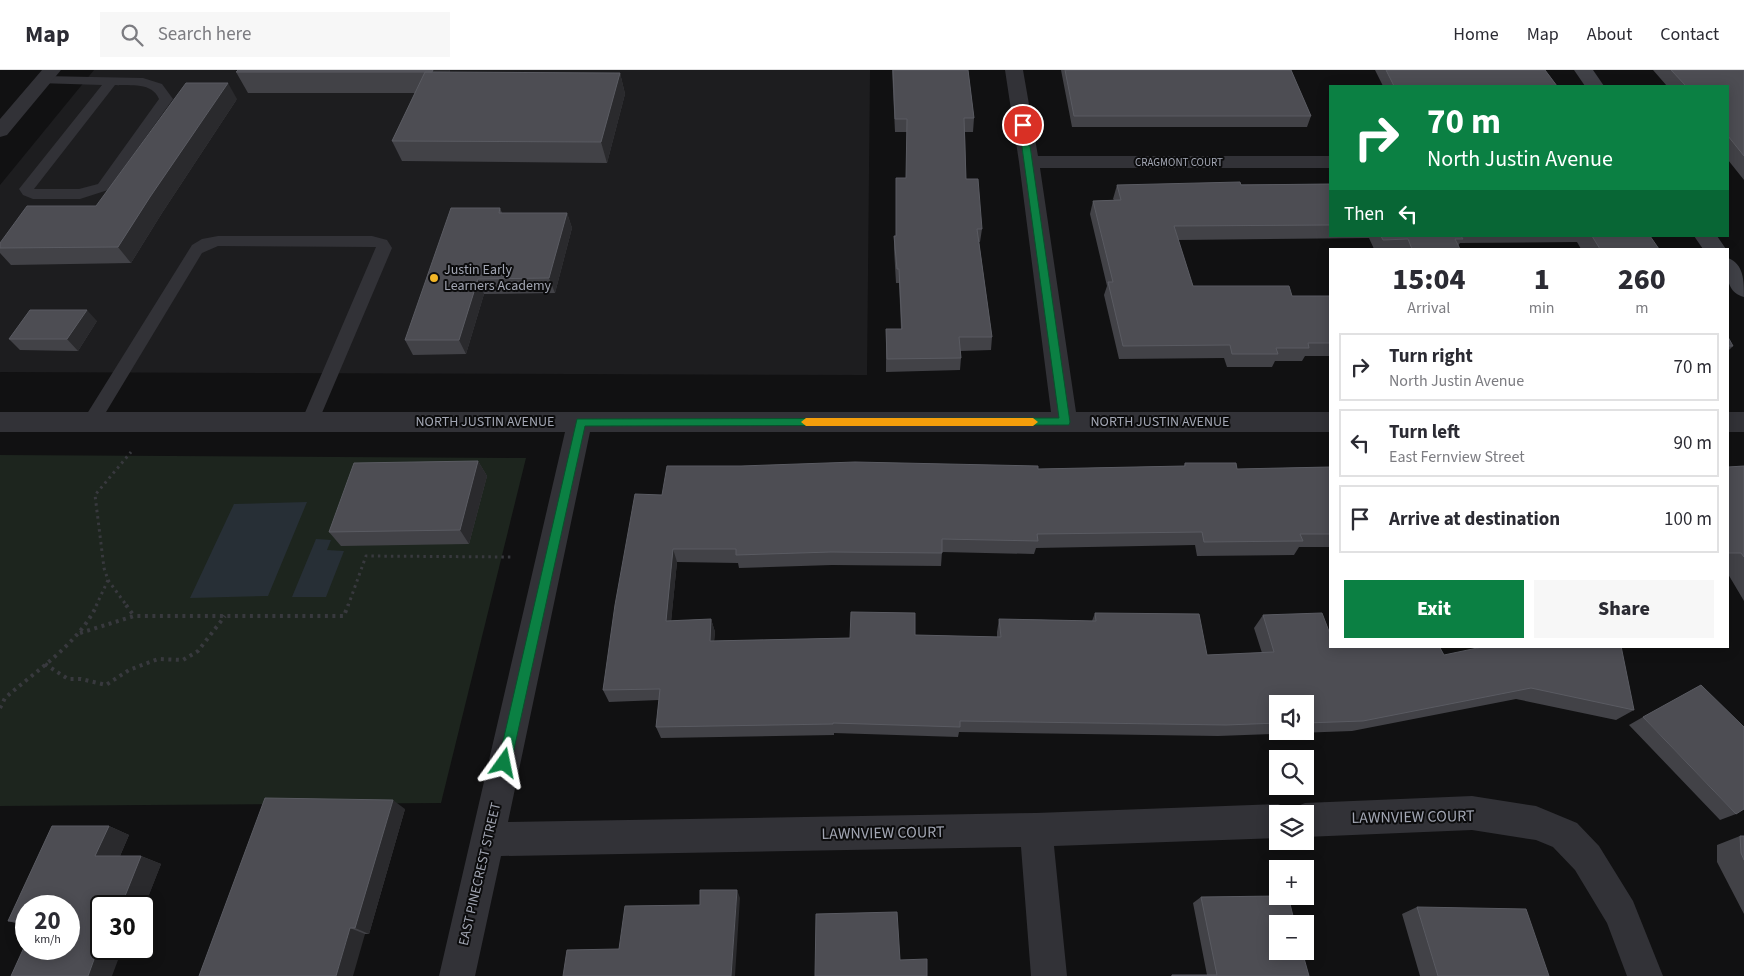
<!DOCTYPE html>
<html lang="en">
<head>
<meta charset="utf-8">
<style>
  body { margin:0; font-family:"Source Sans 3",sans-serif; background:#f7f7f7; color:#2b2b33; height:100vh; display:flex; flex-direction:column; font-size:19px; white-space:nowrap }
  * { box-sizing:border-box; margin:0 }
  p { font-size:16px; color:#7c7c81 }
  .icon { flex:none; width:28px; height:28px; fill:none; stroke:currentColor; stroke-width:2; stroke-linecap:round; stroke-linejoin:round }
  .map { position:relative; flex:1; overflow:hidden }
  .drawer { position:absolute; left:1329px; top:178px; width:400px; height:400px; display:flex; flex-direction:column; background:#fff; border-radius:0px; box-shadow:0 2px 12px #0003 }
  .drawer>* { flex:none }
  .banner { position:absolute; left:1329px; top:15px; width:400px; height:152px; border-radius:0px; box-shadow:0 2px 12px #0003; background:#0b8043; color:#fff; overflow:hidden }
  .tools { position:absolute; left:1269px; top:625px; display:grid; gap:10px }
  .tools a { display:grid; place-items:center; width:45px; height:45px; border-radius:0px; background:#fff; box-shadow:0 2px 12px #0003; font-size:25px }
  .speed { position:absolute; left:15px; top:825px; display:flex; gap:10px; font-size:25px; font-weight:700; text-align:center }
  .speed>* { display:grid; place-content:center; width:65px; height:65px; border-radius:50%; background:#fff; box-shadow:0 2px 12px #0003; line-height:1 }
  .speed small { font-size:12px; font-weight:400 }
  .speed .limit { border:2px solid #111; border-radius:8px; background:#fff; color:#111 }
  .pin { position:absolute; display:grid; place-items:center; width:42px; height:42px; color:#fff; margin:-21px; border:2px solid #fff; border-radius:50%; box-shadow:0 1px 5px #0007 }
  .me { position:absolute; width:55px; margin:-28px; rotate:12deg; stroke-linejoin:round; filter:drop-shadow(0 0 4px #0008) }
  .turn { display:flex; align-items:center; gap:18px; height:105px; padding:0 15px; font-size:22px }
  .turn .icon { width:65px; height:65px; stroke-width:2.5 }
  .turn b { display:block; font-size:35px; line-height:42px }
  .then { display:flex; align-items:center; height:48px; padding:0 15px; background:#0003; gap:10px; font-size:19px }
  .eta { display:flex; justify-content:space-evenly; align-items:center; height:85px; text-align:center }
  .eta b { font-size:30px; font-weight:800; line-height:35px }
  .primary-button { display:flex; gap:10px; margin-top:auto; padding:10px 15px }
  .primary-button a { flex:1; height:58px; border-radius:0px; background:#0b8043; color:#fff; font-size:20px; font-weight:800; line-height:58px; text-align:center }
  .primary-button a+a { background:#f7f7f7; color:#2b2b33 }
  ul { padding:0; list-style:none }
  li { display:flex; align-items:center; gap:15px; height:68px; margin:0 10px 8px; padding:0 5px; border:2px solid #e1e1e2; border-radius:0px }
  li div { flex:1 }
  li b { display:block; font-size:19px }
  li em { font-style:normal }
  header { display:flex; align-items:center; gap:30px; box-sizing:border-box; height:70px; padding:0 25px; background:#fff; border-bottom:1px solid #e1e1e2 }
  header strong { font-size:24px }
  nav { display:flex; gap:28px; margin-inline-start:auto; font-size:18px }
  .search { width:350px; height:45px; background:#f7f7f7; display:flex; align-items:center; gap:12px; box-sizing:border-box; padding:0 18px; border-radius:0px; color:#7c7c81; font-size:19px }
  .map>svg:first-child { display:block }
  .built { fill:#1d1d1f }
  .green { fill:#1d251e }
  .water { fill:#272f36 }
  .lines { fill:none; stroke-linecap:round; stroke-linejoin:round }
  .path-far1 { stroke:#38393e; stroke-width:3; stroke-dasharray:2.5 4; stroke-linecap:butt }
  .path { stroke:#38393e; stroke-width:4; stroke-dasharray:3 4.5; stroke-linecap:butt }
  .lane { fill:#323237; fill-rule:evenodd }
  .street { fill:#323237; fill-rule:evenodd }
  .secondary { fill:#404147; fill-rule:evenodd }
  .wall { fill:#424247; fill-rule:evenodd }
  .shaded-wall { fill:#2a2a2d }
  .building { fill:#4d4d53; stroke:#5a5b62 }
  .route { fill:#0b8043; stroke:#07532c }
  .slow { fill:#f59e0b }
  .poi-dot { fill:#f3b627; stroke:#0c0c0d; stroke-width:2 }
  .labels { text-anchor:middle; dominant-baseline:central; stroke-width:4; stroke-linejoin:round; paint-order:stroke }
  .far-street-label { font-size:11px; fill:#a2a6b3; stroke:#0c0c0d }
  .poi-label { font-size:14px; fill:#a2a6b3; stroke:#0c0c0d; text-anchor:start }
  .street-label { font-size:14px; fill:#a2a6b3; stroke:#0c0c0d }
  .near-street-label { font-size:16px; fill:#a2a6b3; stroke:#0c0c0d }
</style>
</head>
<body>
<header>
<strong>Map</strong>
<div class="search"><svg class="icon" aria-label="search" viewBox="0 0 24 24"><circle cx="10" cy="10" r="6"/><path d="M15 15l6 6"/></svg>Search here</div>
<nav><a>Home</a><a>Map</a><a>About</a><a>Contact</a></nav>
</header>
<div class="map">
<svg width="1744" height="906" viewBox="0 0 1744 906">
  <rect width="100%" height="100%" fill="#111112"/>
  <!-- built -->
  <path class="built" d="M94 0H870L867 305 0 302V115Z"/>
  <!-- green -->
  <path class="green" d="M0 385 526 388 441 733 0 736Z"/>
  <!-- water -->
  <path class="water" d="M307 432 268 526 190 528 234 434Z
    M316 469 331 470 327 480 344 481 326 527H292Z"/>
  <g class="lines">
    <!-- path-far1 -->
    <path class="path-far1" d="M108 510 127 536
      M96 536 108 510 104 498 95 425 131 382
      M348 536 366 486 512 487"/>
    <!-- path -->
    <path class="path" d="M126 535 134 546
      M80 563 134 546H344L348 535
      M45 594 68 609H81L106 615 129 600 158 589 183 590 198 581 225 546
      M0 638 5 628C37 600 78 574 97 535"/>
    <!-- lane -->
    <path class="lane" d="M43 6 143 8 162 14 173 29 108 120 80 129H33L23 125 19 119 102 15 38 13 37 10ZM115 15C131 16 152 12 159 29L98 114 79 119H34Z
      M218 166H372L387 170 392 178 316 357 310 359 304 357 301 352 376 177 218 176 202 183 97 357 91 359 85 357 82 352 85 347 192 175 202 169Z"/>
    <!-- street -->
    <path class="street" d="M42 0H61L7 65 0 67V49Z
      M1005 0H1023L1038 86H1330V98H1040L1076 342H1330V362H590L508 752 1036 743 1278 734 1290 739 1291 743 1293 738 1305 733 1472 726 1536 736 1577 753 1599 776 1633 831 1663 906H1627L1607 853 1575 800 1553 777 1536 770 1472 760 1305 767V744H1278V768L1054 776 1067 906H1031L1021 777 501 786 475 906H439L565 362H0V342H1051L1019 92Z
      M1728 342H1744V362H1728Z"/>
    <!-- secondary -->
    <path class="secondary" d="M1574 0H1593L1604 16H1585Z
      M1694 166H1717L1726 179H1703Z
      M1728 188C1744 194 1744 211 1744 227 1726 222 1726 204 1728 188Z"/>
  </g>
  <!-- wall -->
  <path class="wall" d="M238 0H450L449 3H620L625 24 607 93 402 91 392 71 415 23H248L236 2Z
    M892 0H968L974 48 973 62H965L966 109 982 159 980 172H979L992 267 991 280 960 281 961 288 960 300 886 302V259H901L899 213H896L894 179V166H896L906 108 907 62H895Z
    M1061 0H1291L1311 46 1307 57H1072Z
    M1375 0H1545L1557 16H1383Z
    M1653 0H1744V110L1728 90V16H1667Z
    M237 29 162 143 131 193 11 195 0 183V173L96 136Z
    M1330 114V166H1650L1659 179H1581L1577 172 1460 173 1458 176 1460 179H1374L1369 168 1178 170 1193 216 1292 226H1330V286H1305L1302 291H1275L1272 297H1227L1224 288 1119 289 1104 225 1107 216 1090 144 1093 131 1114 130 1113 129 1117 115Z
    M500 138 502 143H567L572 158 555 223 484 224 466 284 413 285 405 270Z
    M97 251 78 281 20 280 9 269Z
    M1728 267 1733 276 1728 281Z
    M478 391 487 406 469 474 341 476 329 462Z
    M1185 393 1237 399 1330 397V477H1299L1294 485 1197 486 1195 475 1036 478 1034 484 942 482 941 496 832 495 739 498 738 493 677 492 671 551 711 549 715 562 714 571 850 568 915 565 997 567V562L999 549 1092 551 1095 543 1207 585 1262 583 1254 558 1263 545 1329 564 1444 585 1634 640 1616 650 1516 629 1352 661 1218 666 959 662 958 667 834 663V665L661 668 656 657 659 630 609 632 603 620 662 425 1038 399 1184 396ZM1278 634H1305V661H1278Z
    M1744 396V531L1728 504V397Z
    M1643 647 1736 744 1720 750 1629 655Z
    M405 739 369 864H365L199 906Z
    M109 756 129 765 120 786H141L161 794 123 890H118L69 879 26 836V856L8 851Z
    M1740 766H1744V844L1717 792V775Z
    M1201 827 1309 906H1171L1172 905H1207L1193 833Z
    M1417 837 1549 906H1420L1402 844Z"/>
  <!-- shaded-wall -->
  <path class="shaded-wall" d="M433 0H450L440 23 432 2Z
    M620 3 625 24 607 93 601 72Z
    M228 13 237 29 162 143 131 193 118 177 150 127Z
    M567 143 572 158 555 223 549 208Z
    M478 209 484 224 466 284 459 270Z
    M87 240 97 251 78 281 67 269Z
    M478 391 487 406 469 474 460 460Z
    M673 479 677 492 670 563 666 551Z
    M711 549 715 562 713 583 710 571Z
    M393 730 405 739 369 864 355 858Z
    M109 756 129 765 116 795 95 786Z
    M141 786 161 794 144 838V836H121Z
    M737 820 740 828 735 906H731Z
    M350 858 365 864 353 906H336Z
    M103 879H128L123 890 101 884Z
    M96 884 118 890 112 906H88Z"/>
  <!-- building -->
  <path class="building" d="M238 0H433L432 2H236Z
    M893 0H968L974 48H964L966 109H978L982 159H977L992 267H959L961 288 887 289 886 259H902L899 199H897L894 166H896V108H906L907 49H895Z
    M1065 0H1291L1311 46H1074Z
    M1386 0H1545L1557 16H1394Z
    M1671 0H1744V86L1728 66V16H1686Z
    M425 2 620 3 601 72 392 71Z
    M186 13H228L150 127 118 177 0 178V173L27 136H96Z
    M1240 112 1241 115 1330 114V155L1174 156 1193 216H1289L1292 226H1330V273H1308L1309 278H1276L1278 284H1232L1230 275 1123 276 1108 212H1113L1093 131 1121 130 1117 115Z
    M451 138H500L499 143H567L549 208 478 209 459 270H405Z
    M1381 166H1461L1463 169H1455L1460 179H1412L1408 169 1383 170Z
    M1592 166H1650L1659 179H1600Z
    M30 240H87L67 269H9Z
    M1728 267 1733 276H1728Z
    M478 391 460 460 329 462 354 393Z
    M855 392 1038 396V399L1185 396V393H1236L1237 399 1330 397V464H1300L1303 471 1204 472 1202 462 1037 464 1038 471 942 469V483L831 482 736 485V479H673L666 551 711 549 710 571 850 568 851 542 915 543V565L1001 567 999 549 1096 551 1095 543 1199 544 1207 585 1274 582 1263 545 1322 543 1330 564V576H1439L1444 585 1487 576H1621L1634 640 1531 618 1363 651 1305 653V634H1278V653L1226 655 960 651V657L833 653V654L656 657 660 619 603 620 615 535 635 424 662 425 667 396H741Z
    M1744 396V487L1741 483H1728V397Z
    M1701 615 1744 657V739L1736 744 1643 647Z
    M265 728 393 730 355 858H350L336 906H199Z
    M52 756H109L95 786H141L121 836H101V879H103L101 884H96L88 906H11L26 873V879H69V836H26V851H8Z
    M1740 766H1744V790L1741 783Z
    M700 820H737L731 906H563L567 880 619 879 625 836 700 835Z
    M1278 826H1288L1295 854H1278V881H1302L1309 906H1172V905H1217L1201 827Z
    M1417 837 1526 839 1549 906H1438Z
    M897 842 900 890 927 889V906H815L816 844Z"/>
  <!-- route -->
  <path class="route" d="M1023 53 1027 55 1070 352 1069 355 585 356 511 693 509 697 504 699 500 697 498 693 577 349 1059 348 1019 55Z"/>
  <!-- slow -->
  <path class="slow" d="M806 348H1033L1038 352 1033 356H806L801 352Z"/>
  <!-- markers -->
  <circle class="poi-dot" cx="434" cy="208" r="5"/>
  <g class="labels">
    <!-- far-street labels -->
    <g class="far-street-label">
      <text x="1179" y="92">CRAGMONT COURT</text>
    </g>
    <!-- poi labels -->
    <g class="poi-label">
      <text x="444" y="200">Justin Early<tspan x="444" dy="16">Learners Academy</tspan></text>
    </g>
    <!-- street labels -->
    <g class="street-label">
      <text x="485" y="352">NORTH JUSTIN AVENUE</text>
      <text x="1160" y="352">NORTH JUSTIN AVENUE</text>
      <text transform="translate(480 804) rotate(-77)">EAST PINECREST STREET</text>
    </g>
    <!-- near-street labels -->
    <g class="near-street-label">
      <text transform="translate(1413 747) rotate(-1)">LAWNVIEW COURT</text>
      <text transform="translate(883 763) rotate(-1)">LAWNVIEW COURT</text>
    </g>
  </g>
</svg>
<div class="tools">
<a><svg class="icon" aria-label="sound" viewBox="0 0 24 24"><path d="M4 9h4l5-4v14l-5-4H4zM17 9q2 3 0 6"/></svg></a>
<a><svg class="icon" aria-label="search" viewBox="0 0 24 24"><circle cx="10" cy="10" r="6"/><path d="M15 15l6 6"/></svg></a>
<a><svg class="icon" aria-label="layers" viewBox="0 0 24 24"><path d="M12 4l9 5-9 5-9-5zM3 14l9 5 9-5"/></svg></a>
<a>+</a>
<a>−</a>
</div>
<div class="speed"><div>20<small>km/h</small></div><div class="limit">30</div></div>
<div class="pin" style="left:1023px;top:55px;background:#d93025"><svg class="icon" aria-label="arrive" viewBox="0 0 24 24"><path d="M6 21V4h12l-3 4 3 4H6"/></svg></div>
<svg class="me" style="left:504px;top:693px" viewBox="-20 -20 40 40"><path d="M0-17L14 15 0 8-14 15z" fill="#0b8043" stroke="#fff" stroke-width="4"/></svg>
<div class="banner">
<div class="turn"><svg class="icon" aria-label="right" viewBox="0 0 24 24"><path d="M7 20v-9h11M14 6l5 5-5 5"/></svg><div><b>70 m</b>North Justin Avenue</div></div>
<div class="then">Then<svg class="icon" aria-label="left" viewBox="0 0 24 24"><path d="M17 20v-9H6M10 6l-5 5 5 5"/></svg></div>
</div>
<section class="drawer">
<div class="eta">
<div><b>15:04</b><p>Arrival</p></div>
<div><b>1</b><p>min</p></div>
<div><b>260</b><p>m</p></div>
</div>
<ul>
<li><svg class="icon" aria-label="right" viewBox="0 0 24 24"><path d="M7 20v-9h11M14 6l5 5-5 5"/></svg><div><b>Turn right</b><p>North Justin Avenue</p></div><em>70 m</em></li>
<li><svg class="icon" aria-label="left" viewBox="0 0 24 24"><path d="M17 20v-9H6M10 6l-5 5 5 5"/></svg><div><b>Turn left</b><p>East Fernview Street</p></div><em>90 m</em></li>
<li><svg class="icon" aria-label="arrive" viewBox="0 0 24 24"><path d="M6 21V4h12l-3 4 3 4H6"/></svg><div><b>Arrive at destination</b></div><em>100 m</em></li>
</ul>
<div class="primary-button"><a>Exit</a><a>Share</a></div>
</section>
</div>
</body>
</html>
